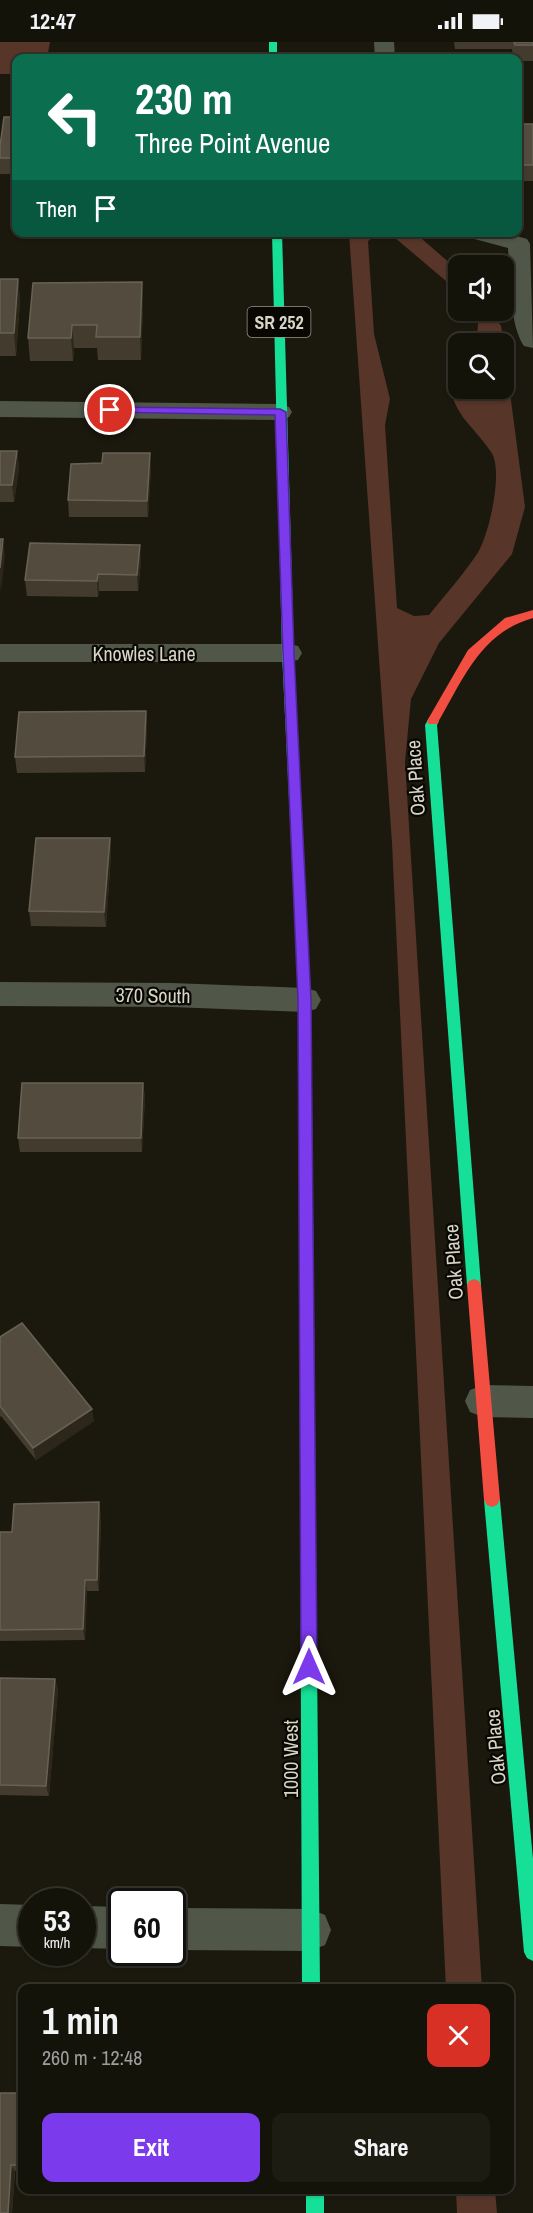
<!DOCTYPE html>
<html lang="en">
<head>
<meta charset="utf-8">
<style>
  body { margin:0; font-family:"Archivo Narrow",sans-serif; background:#1d1c13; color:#f1f3f6; height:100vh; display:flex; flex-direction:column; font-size:22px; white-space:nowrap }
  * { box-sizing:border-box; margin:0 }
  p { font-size:20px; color:#9d9e9c }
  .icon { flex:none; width:33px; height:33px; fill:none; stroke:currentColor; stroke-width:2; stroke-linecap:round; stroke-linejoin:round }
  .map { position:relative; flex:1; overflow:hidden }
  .sheet { position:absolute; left:18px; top:1942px; width:496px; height:210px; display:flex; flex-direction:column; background:#14130a; border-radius:12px; box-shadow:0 2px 4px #0004,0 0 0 2px #33322b }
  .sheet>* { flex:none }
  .hud { position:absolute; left:12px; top:12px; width:510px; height:183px; border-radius:12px; box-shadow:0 2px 4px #0004,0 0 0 2px #33322b; background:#0b6e4f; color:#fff; overflow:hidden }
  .buttons { position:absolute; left:448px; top:213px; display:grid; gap:12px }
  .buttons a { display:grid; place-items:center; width:66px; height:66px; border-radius:12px; background:#14130a; box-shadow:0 2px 4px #0004,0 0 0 2px #33322b; font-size:30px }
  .speed { position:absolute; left:18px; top:1846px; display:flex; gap:12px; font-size:30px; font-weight:700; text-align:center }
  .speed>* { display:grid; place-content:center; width:78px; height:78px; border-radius:50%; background:#14130a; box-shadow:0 2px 4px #0004,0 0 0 2px #33322b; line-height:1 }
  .speed small { font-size:15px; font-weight:400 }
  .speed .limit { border:3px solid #111; border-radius:9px; background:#fff; color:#111 }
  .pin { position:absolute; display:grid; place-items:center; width:51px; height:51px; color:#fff; margin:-26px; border:3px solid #fff; border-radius:50%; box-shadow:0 2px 6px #0007 }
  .me { position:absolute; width:66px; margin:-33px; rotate:0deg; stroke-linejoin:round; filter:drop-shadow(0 0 4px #0008) }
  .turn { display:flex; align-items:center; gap:21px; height:126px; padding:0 24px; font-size:27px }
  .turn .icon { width:78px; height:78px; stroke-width:2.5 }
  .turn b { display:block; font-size:42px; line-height:51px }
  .then { display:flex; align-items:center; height:57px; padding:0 24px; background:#0003; gap:12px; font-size:22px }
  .round { display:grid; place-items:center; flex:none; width:63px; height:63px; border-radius:12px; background:#1d1c13 }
  .headline { display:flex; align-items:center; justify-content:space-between; height:102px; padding:0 24px }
  h1 { font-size:36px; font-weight:700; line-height:45px }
  .action { display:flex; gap:12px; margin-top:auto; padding:12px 24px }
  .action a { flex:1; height:69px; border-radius:12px; background:#7c3aed; color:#fff; font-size:24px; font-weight:700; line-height:69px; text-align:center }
  .action a+a { background:#1d1c13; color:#f1f3f6 }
  .status { display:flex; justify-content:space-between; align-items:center; height:42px; padding:0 30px; background:#14130a; direction:ltr }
  .status svg { height:16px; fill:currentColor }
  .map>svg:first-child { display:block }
  .green { fill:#573528 }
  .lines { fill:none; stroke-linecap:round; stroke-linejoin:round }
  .street { fill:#515748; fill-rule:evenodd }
  .fast { fill:#16e098; fill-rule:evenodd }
  .slow { fill:#ffcf43; fill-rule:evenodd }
  .jam { fill:#f24e42; fill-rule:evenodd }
  .wall { fill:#433c2e }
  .shaded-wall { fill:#2c271a }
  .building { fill:#534c3e; stroke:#686254; stroke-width:1.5 }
  .route { fill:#7c3aed; stroke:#51269a; stroke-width:1.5 }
  .labels { text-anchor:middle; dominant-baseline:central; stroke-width:4.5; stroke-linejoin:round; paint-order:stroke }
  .shield { fill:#090702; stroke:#99978c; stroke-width:1.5 }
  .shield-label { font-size:18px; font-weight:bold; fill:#d7d5c7 }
  .street-label { font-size:20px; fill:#d7d5c7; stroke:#090702 }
</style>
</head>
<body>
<div class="status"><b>12:47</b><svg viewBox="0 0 49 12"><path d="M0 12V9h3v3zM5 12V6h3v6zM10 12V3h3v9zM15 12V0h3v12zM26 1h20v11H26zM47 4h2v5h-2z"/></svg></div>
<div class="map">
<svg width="533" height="2171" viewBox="0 0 533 2171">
  <rect width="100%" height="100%" fill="#1b190d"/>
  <!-- green -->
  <path class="green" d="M0 0H50L47 16H16V32H0Z
    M349 191H415L459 229V250L394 195 375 194 368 199 374 292 390 357 385 383 397 566 414 574 429 573C445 553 463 533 477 512 489 494 504 428 491 410 470 379 455 377 448 336L459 321V346H504V305L525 465 512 512 439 601 411 657 405 720 482 1947H446L392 801Z
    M474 269H492L501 284 504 301H472C479 292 480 278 474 269Z
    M456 2148H495L497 2171H457Z"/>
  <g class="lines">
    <!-- street -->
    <path class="street" d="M374 0H394L395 16H375Z
      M464 190H503L527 197 530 202 533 306 524 304C509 282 510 233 508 206L467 195Z
      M0 359 280 362 289 365 292 370 289 375 280 378 0 375Z
      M0 602H288L298 604 302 611 298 618 288 620H0Z
      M0 940 172 941 305 946 316 949 321 958 316 967 305 970 172 965 0 964Z
      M483 1343 533 1344V1376L483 1375 470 1370 465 1359 470 1348Z
      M0 1862 32 1863V1905L0 1904Z
      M82 1864 122 1865V1907L82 1906Z
      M172 1866 310 1867 325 1873 331 1888 325 1903 310 1909 172 1908Z"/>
    <!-- fast -->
    <path class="fast" d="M269 0H277V16H269Z
      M272 190H282L294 611 311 966 305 971 299 966 282 611Z
      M433 675 439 679 437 683 481 1243 479 1247 474 1249 469 1247 467 1243 425 683 429 676Z
      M306 1166 311 1168 313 1172 320 1947H302L299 1172 301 1168Z
      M492 1451 497 1453 500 1458 533 1817V1919L527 1916 524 1910 484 1458 487 1453Z
      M306 2148H324V2171H306Z"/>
    <!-- slow -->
    <path class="slow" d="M305 961 311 966 313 1172 311 1176 306 1178 301 1176 299 1172V966Z"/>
    <!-- jam -->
    <path class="jam" d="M533 568V576C480 591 463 638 437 682H429L427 679 468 608 505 576Z
      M474 1237 479 1239 481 1243 500 1458 497 1463 492 1465 487 1463 484 1458 467 1243 469 1239Z"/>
  </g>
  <!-- wall -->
  <path class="wall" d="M454 0H533V19H518V16H513L512 7H455Z
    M16 75V132H0V104Z
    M518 82H533V139H518Z
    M0 237H18L20 259 16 314H0Z
    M142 240 143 263 141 318H98L97 306H74L73 319H30L28 296Z
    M0 409H17L19 426 14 460H0Z
    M151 427 148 475H69L68 458Z
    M141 519 138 549H99L98 555 27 554 25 538Z
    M146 669 147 685 145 730 17 731 15 715Z
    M110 796 111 812 106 885 31 884 29 869Z
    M143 1041 145 1056 142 1110H20L18 1096Z
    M0 1295 94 1379 36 1418 1 1374 0 1375Z
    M101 1472 99 1549H87L85 1598 0 1599V1490H12Z
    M0 1636 55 1637 58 1648 49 1754 0 1753Z
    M22 2051V2128L15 2129 12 2171H0Z"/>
  <!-- shaded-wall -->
  <path class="shaded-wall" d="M18 237 20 259 16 314 14 291Z
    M142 240 143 263 141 318 140 295Z
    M72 283 74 306 73 319 71 296Z
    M17 409 19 426 14 460 12 443Z
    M150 411 151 427 148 475 147 459Z
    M3 497 5 513 1 550 0 540V526Z
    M140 503 141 519 138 549 137 533Z
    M98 532 99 549 98 555 97 539Z
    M146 669 147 685 145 730 144 714Z
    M110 796 111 812 106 885 104 870Z
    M143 1041 145 1056 142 1110 141 1096Z
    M92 1367 94 1379 36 1418 33 1406Z
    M99 1460 101 1472 99 1549 97 1538Z
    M85 1538 87 1549 85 1598 83 1587Z
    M55 1637 58 1648 49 1754 46 1744Z
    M11 2123 15 2129 12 2171H8Z"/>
  <!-- building -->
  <path class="building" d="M514 0H533V3H515Z
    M4 75H16V116H0V104Z
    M518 82H533V123H518Z
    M0 237H18L14 291H0Z
    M142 240 140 295H96L97 283H72L71 296H28L33 241Z
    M0 409H17L12 443H0Z
    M103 411H150L147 459 68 458 71 422 102 421Z
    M0 497H3L0 526Z
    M30 501 140 503 137 533 98 532 97 539 25 538Z
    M146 669 144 714 15 715 19 670Z
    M36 796H110L104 870 29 869Z
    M22 1041H143L141 1096H18Z
    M22 1281 92 1367 33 1406 0 1364V1295Z
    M99 1460 97 1538H85L83 1587 0 1588V1490H12L14 1462Z
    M0 1636 55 1637 46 1744 0 1743Z
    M0 2051H22V2123H11L8 2171H0Z"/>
  <!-- route -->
  <path class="route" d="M110 365 280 367 286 370 294 611 311 958 317 1625 314 1631 309 1633 303 1631 301 1625 298 958 283 611 275 373 107 370 105 368Z"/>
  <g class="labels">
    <!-- shield labels -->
    <rect class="shield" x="247.5" y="265" width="63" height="30" rx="4.5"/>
    <g class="shield-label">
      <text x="279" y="280">SR 252</text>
    </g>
    <!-- street labels -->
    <g class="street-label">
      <text x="144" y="611">Knowles Lane</text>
      <text transform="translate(415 736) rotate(-94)">Oak Place</text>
      <text transform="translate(153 953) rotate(1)">370 South</text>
      <text transform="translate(453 1220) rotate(-94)">Oak Place</text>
      <text transform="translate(495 1705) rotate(-95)">Oak Place</text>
      <text transform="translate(290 1717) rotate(-90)">1000 West</text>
    </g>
  </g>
</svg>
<div class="buttons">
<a><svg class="icon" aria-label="sound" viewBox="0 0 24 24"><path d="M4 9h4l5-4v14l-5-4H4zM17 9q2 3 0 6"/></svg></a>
<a><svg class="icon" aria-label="search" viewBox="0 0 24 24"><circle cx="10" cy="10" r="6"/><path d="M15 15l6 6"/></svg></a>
</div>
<div class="speed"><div>53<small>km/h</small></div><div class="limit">60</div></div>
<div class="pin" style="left:110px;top:368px;background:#d93025"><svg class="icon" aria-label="arrive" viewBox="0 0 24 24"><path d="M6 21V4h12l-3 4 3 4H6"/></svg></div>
<svg class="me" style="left:309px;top:1625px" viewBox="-20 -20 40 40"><path d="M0-17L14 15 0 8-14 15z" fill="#7c3aed" stroke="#fff" stroke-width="4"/></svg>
<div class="hud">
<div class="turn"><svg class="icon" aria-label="left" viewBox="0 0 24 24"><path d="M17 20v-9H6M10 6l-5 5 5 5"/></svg><div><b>230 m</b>Three Point Avenue</div></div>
<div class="then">Then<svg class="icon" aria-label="arrive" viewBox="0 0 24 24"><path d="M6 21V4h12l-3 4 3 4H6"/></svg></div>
</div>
<section class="sheet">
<div class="headline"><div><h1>1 min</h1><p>260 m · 12:48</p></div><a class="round" style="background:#d93025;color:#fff"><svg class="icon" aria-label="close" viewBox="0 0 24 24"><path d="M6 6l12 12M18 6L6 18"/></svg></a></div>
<div class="action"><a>Exit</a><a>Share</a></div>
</section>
</div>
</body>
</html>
